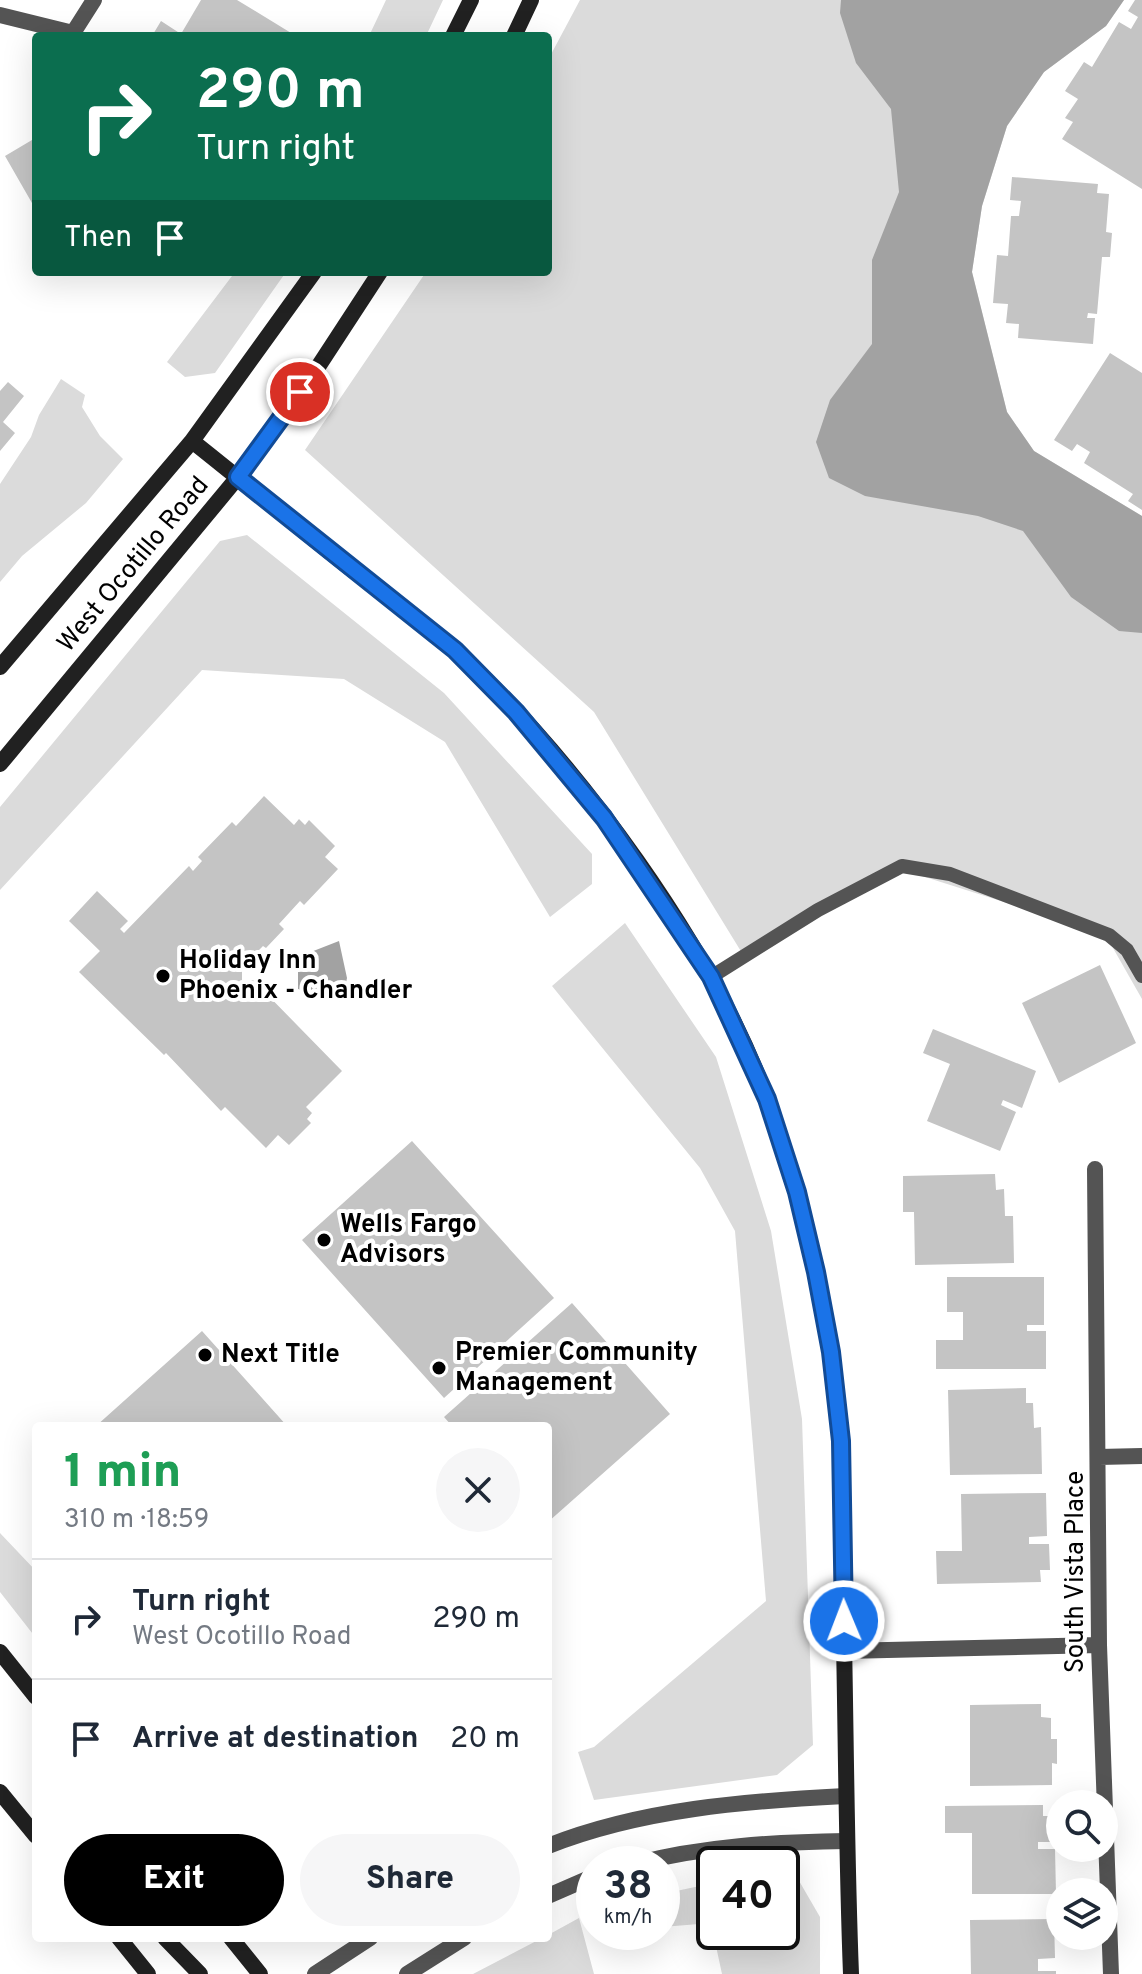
<!DOCTYPE html>
<html lang="en">
<head>
<meta charset="utf-8">
<style>
  body { margin:0; font-family:Overpass,sans-serif; background:#f6f6f7; color:#1f2937; height:100vh; display:flex; flex-direction:column; font-size:30px; white-space:nowrap }
  * { box-sizing:border-box; margin:0 }
  p { font-size:26px; color:#747a83 }
  .icon { flex:none; width:44px; height:44px; fill:none; stroke:currentColor; stroke-width:2; stroke-linecap:round; stroke-linejoin:round }
  .map { position:relative; flex:1; overflow:hidden }
  .side { position:absolute; left:32px; top:1422px; width:520px; height:520px; display:flex; flex-direction:column; background:#fff; border-radius:8px; box-shadow:0 8px 32px #0002 }
  .side>* { flex:none }
  .hud { position:absolute; left:32px; top:32px; width:520px; height:244px; border-radius:8px; box-shadow:0 8px 32px #0002; background:#0b6e4f; color:#fff; overflow:hidden }
  .controls { position:absolute; left:1046px; top:1790px; display:grid; gap:16px }
  .controls a { display:grid; place-items:center; width:72px; height:72px; border-radius:50%; background:#fff; box-shadow:0 8px 32px #0002; font-size:40px }
  .speed { position:absolute; left:576px; top:1846px; display:flex; gap:16px; font-size:40px; font-weight:700; text-align:center }
  .speed>* { display:grid; place-content:center; width:104px; height:104px; border-radius:50%; background:#fff; box-shadow:0 8px 32px #0002; line-height:1 }
  .speed small { font-size:20px; font-weight:400 }
  .speed .limit { border:4px solid #111; border-radius:12px; background:#fff; color:#111 }
  .pin { position:absolute; display:grid; place-items:center; width:68px; height:68px; color:#fff; margin:-34px; border:4px solid #fff; border-radius:50%; box-shadow:0 2px 8px #0007 }
  .me { position:absolute; width:88px; margin:-44px; rotate:359deg; stroke-linejoin:round; filter:drop-shadow(0 0 6px #0008) }
  .turn { display:flex; align-items:center; gap:28px; height:168px; padding:0 32px; font-size:36px }
  .turn .icon { width:104px; height:104px; stroke-width:2.5 }
  .turn b { display:block; font-size:56px; line-height:68px }
  .then { display:flex; align-items:center; height:76px; padding:0 32px; background:#0003; gap:16px; font-size:30px }
  .round { display:grid; place-items:center; flex:none; width:84px; height:84px; border-radius:42px; background:#f6f6f7 }
  .overview { display:flex; align-items:center; justify-content:space-between; height:136px; padding:0 32px }
  h1 { font-size:48px; font-weight:800; line-height:60px; color:#1e9e55 }
  .button { display:flex; gap:16px; margin-top:auto; padding:16px 32px }
  .button a { flex:1; height:92px; border-radius:48px; background:#000; color:#fff; font-size:32px; font-weight:800; line-height:92px; text-align:center }
  .button a+a { background:#f6f6f7; color:#1f2937 }
  ul { padding:0; list-style:none }
  li { display:flex; align-items:center; gap:24px; height:120px; padding:0 32px; border-top:2px solid #e0e1e3 }
  li div { flex:1 }
  li b { display:block; font-size:30px }
  li em { font-style:normal }
  .map>svg:first-child { display:block }
  .green { fill:#dbdbdb }
  .water { fill:#a2a2a2 }
  .building { fill:#c4c4c4 }
  .lines { fill:none; stroke-linecap:round; stroke-linejoin:round }
  .lane { stroke:#545454; stroke-width:14 }
  .street { stroke:#545454; stroke-width:16 }
  .secondary { stroke:#212121; stroke-width:16 }
  .route-casing { stroke:#114b97; stroke-width:20 }
  .route { stroke:#1a73e8; stroke-width:14 }
  .poi-dot { fill:#000; stroke:#fff; stroke-width:3 }
  .labels { text-anchor:middle; dominant-baseline:central; stroke-width:8; stroke-linejoin:round; paint-order:stroke }
  .street-label { font-size:26px; fill:#000; stroke:#fff }
  .poi-label { font-size:26px; font-weight:bold; fill:#000; stroke:#fff; text-anchor:start }
</style>
</head>
<body>
<div class="map">
<svg width="1142" height="1974" viewBox="0 0 1142 1974">
  <rect width="100%" height="100%" fill="#fff"/>
  <!-- green -->
  <path class="green" d="M386 0H443L426 36H369Z
    M580 0H1124L1106 26 1044 72 1007 126 982 206 972 272 1007 412 1034 451 1142 516V999L1105 934 903 870 742 953 594 712 305 450 426 272H548V60Z
    M235 272H286L215 373 185 377 167 362Z
    M61 379 85 395 82 407 100 436 123 459 86 503 22 556 0 582V484L31 437 39 415Z
    M247 535 444 693 592 854V884L550 917 445 742 344 679 202 670 0 890V807L220 541Z
    M625 923 716 1057 771 1231 802 1419 813 1745 777 1775 594 1800 578 1752 594 1747 766 1601 735 1231 700 1168 552 986Z
    M0 1533 36 1571V1638L0 1592Z
    M791 1867 820 1917V1974H722L711 1923 662 1927V1894L714 1883V1932H782V1869Z
    M579 1918 594 1974H473L542 1938H548V1935Z"/>
  <!-- water -->
  <path class="water" d="M841 0H1124L1106 26 1044 72 1007 126 982 206 972 272 1007 412 1034 451 1142 516V633L1119 631 1071 597 1023 531 978 516 865 496 829 478 816 442 830 400 872 344V260L899 192 891 109 856 63 840 13Z
    M339 941 347 978 342 1002 298 989V957Z"/>
  <!-- building -->
  <path class="building" d="M201 0H237L296 36H152L161 21 181 34Z
    M1135 0H1142V189L1062 139 1073 122 1065 118 1078 99 1065 91 1084 62 1092 67 1119 22 1131 29 1138 17 1128 11Z
    M32 140 36 147V210L5 156Z
    M1012 177 1098 184 1097 193 1109 194 1106 232 1112 233 1110 257H1102L1097 314 1088 313 1087 318H1095L1093 344 1018 338 1019 324 1006 323 1008 304 993 303 997 255 1008 256 1011 216H1019L1021 201 1010 200Z
    M1110 353 1142 373V510L1128 501 1133 494 1084 463 1090 452 1077 444 1072 451 1054 440Z
    M8 382 24 396 3 422 15 433 0 451V391Z
    M264 796 294 825 299 819 305 825 309 820 335 846 325 857 338 869 304 905 300 901 279 924 284 929 266 948 263 946 249 960 242 961V984L253 980 342 1071 306 1107 312 1113 307 1119 311 1123 289 1145 278 1135 266 1148 225 1107 221 1111 166 1053 164 1055 79 972 100 951 69 921 97 891 128 921 120 929 124 933 189 866 193 871 202 861 198 857 232 822 236 826Z
    M1100 965 1136 1043 1059 1083 1022 1003Z
    M933 1029 1036 1071 1022 1108 1003 1100 1001 1105 1016 1112 1000 1151 927 1121 950 1064 923 1053Z
    M412 1141 554 1298 444 1398 302 1240Z
    M995 1174 996 1190 1004 1189 1005 1216H1013L1014 1263 915 1265 914 1212H903V1176Z
    M947 1277H1044V1325H1027V1331H1046V1369H936V1340H963V1312H947Z
    M572 1303 670 1414 548 1522V1426H452L444 1417Z
    M202 1331 287 1426H96Z
    M1026 1388V1403H1033L1034 1428 1041 1427 1042 1474 950 1475 948 1390Z
    M1046 1493 1047 1536 1029 1537V1544H1049L1050 1570H1040L1041 1582 937 1584 936 1551H962L961 1494Z
    M1041 1704V1717L1051 1718V1739H1057V1764L1052 1763V1785L970 1786V1705Z
    M1043 1805V1816H1056L1055 1842H1038V1849H1055L1056 1894H972V1833H945V1806Z
    M1054 1919 1055 1958 1038 1959V1971H1056V1974H971L970 1920Z"/>
  <g class="lines">
    <!-- lane -->
    <path class="lane" d="M711 977 818 910 902 866 950 874 1109 935 1127 950 1142 976"/>
    <!-- street -->
    <path class="street" d="M0 15 73 33 94 0
      M1095 1169 1099 1645 1111 1974
      M1099 1457 1142 1456
      M844 1651 1099 1645
      M548 1846C641 1809 746 1801 845 1796
      M634 1864C704 1846 774 1842 846 1841
      M548 1896 594 1876
      M315 1974 370 1938
      M407 1974 464 1938"/>
    <!-- secondary -->
    <path class="secondary" d="M453 36 471 0
      M514 36 531 0
      M192 441C245 483 298 527 351 569 386 596 424 621 456 651 577 762 713 948 768 1102 797 1182 818 1267 831 1352 843 1431 842 1511 843 1591 846 1719 846 1846 851 1974
      M0 667 192 441 314 272
      M0 764 238 477 316 370 380 272
      M0 1652 36 1697
      M0 1792 36 1836
      M119 1938 148 1974
      M165 1938 200 1974
      M231 1938 260 1974"/>
  </g>
  <g class="lines">
    <defs>
      <path id="route" d="M300 392 238 477 455 650 516 712 604 818 711 977 767 1099 797 1192 816 1272 831 1352 841 1441 844 1621"/>
    </defs>
    <!-- route casing -->
    <use href="#route" class="route-casing"/>
    <!-- route -->
    <use href="#route" class="route"/>
  </g>
  <!-- markers -->
  <g class="poi-dot">
    <circle cx="163" cy="976" r="8"/>
    <circle cx="324" cy="1240" r="8"/>
    <circle cx="205" cy="1355" r="8"/>
    <circle cx="439" cy="1368" r="8"/>
  </g>
  <g class="labels">
    <!-- street labels -->
    <g class="street-label">
      <text transform="translate(134 565) rotate(-50)">West Ocotillo Road</text>
      <text transform="translate(1076 1572) rotate(-90)">South Vista Place</text>
    </g>
    <!-- poi labels -->
    <g class="poi-label">
      <text x="179" y="961">Holiday Inn<tspan x="179" dy="30">Phoenix - Chandler</tspan></text>
      <text x="340" y="1225">Wells Fargo<tspan x="340" dy="30">Advisors</tspan></text>
      <text x="455" y="1353">Premier Community<tspan x="455" dy="30">Management</tspan></text>
      <text x="221" y="1355">Next Title</text>
    </g>
  </g>
</svg>
<div class="controls">
<a><svg class="icon" aria-label="search" viewBox="0 0 24 24"><circle cx="10" cy="10" r="6"/><path d="M15 15l6 6"/></svg></a>
<a><svg class="icon" aria-label="layers" viewBox="0 0 24 24"><path d="M12 4l9 5-9 5-9-5zM3 14l9 5 9-5"/></svg></a>
</div>
<div class="speed"><div>38<small>km/h</small></div><div class="limit">40</div></div>
<div class="pin" style="left:300px;top:392px;background:#d93025"><svg class="icon" aria-label="arrive" viewBox="0 0 24 24"><path d="M6 21V4h12l-3 4 3 4H6"/></svg></div>
<svg class="me" style="left:844px;top:1621px" viewBox="-20 -20 40 40"><circle r="17" fill="#1a73e8" stroke="#fff" stroke-width="3"/><path d="M0-11L8 9 0 5-8 9z" fill="#fff"/></svg>
<div class="hud">
<div class="turn"><svg class="icon" aria-label="right" viewBox="0 0 24 24"><path d="M7 20v-9h11M14 6l5 5-5 5"/></svg><div><b>290 m</b>Turn right</div></div>
<div class="then">Then<svg class="icon" aria-label="arrive" viewBox="0 0 24 24"><path d="M6 21V4h12l-3 4 3 4H6"/></svg></div>
</div>
<section class="side">
<div class="overview"><div><h1>1 min</h1><p>310 m · 18:59</p></div><a class="round"><svg class="icon" aria-label="close" viewBox="0 0 24 24"><path d="M6 6l12 12M18 6L6 18"/></svg></a></div>
<ul>
<li><svg class="icon" aria-label="right" viewBox="0 0 24 24"><path d="M7 20v-9h11M14 6l5 5-5 5"/></svg><div><b>Turn right</b><p>West Ocotillo Road</p></div><em>290 m</em></li>
<li><svg class="icon" aria-label="arrive" viewBox="0 0 24 24"><path d="M6 21V4h12l-3 4 3 4H6"/></svg><div><b>Arrive at destination</b></div><em>20 m</em></li>
</ul>
<div class="button"><a>Exit</a><a>Share</a></div>
</section>
</div>
</body>
</html>
